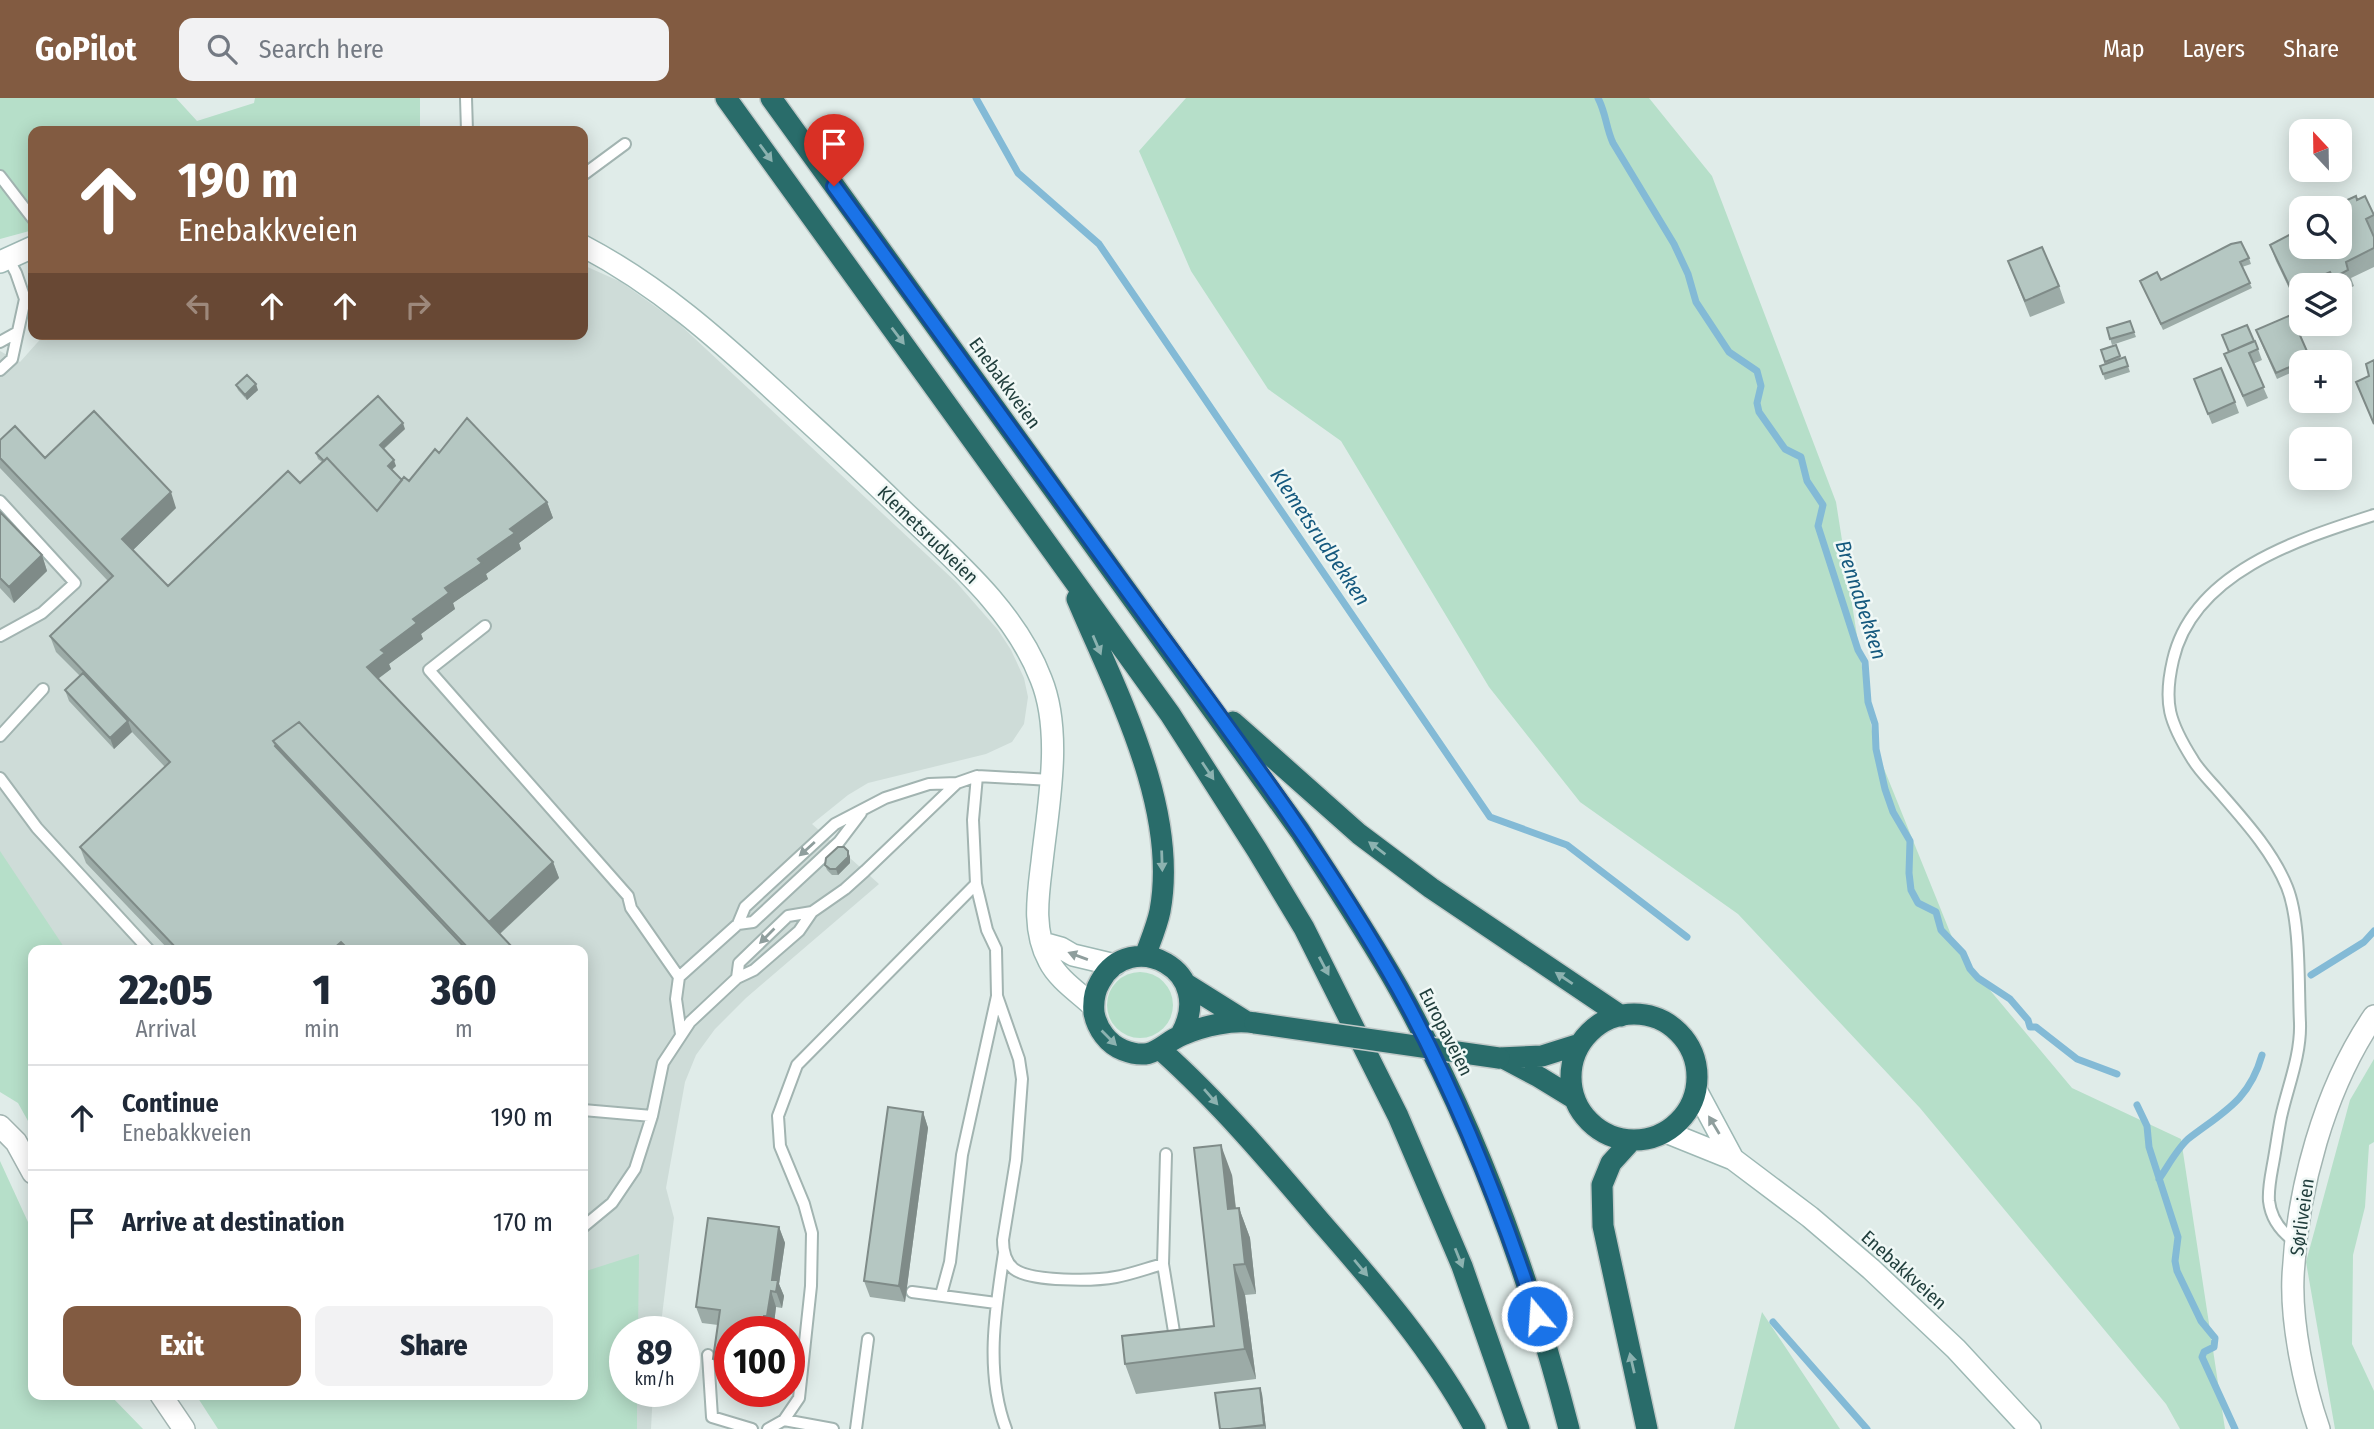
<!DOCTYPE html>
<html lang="en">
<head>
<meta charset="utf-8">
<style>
  body { margin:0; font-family:"Fira Sans Condensed",sans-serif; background:#f2f2f3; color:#1f2937; height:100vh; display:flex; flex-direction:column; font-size:26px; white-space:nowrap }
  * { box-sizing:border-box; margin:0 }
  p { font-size:23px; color:#747a83 }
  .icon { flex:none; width:38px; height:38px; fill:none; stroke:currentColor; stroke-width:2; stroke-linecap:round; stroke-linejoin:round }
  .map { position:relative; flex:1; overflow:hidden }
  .details { position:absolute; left:28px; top:847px; width:560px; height:455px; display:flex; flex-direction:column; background:#fff; border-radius:14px; box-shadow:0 4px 18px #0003 }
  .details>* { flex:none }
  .hud { position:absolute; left:28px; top:28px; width:560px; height:214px; border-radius:14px; box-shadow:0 4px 18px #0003; background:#825b41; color:#fff; overflow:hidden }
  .needle { width:46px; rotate:338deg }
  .fabs { position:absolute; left:2289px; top:21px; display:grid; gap:14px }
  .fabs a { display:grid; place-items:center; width:63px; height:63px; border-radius:14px; background:#fff; box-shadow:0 4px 18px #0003; font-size:35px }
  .speed { position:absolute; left:609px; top:1218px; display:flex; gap:14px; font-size:35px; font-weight:700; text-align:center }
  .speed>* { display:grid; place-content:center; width:91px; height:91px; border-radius:50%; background:#fff; box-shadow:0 4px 18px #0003; line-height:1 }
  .speed small { font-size:18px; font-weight:400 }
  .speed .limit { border:10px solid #d22; background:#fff; color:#111 }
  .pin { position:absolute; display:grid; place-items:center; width:60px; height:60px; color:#fff; margin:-72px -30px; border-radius:50% 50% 50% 0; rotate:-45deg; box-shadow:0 0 7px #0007 }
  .pin .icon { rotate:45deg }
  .me { position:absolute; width:77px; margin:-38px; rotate:342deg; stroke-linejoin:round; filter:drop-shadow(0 0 5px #0008) }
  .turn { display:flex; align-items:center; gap:24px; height:147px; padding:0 35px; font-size:32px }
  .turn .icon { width:91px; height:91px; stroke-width:2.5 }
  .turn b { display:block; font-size:49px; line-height:60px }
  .lanes { display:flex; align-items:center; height:66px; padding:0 35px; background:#0003; justify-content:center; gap:35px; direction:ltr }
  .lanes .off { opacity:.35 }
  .eta { display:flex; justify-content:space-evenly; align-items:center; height:119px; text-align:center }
  .eta b { font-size:42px; font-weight:800; line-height:49px }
  .action { display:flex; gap:14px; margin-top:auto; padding:14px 35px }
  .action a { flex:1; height:80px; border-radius:14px; background:#825b41; color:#fff; font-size:28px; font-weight:800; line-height:80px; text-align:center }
  .action a+a { background:#f2f2f3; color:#1f2937 }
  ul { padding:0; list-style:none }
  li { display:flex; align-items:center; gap:21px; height:105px; padding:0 35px; border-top:2px solid #e0e1e3 }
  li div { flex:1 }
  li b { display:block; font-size:26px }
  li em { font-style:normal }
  header { display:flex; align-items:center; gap:42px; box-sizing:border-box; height:98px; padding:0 35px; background:#825b41; color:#fff }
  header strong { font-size:33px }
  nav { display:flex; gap:38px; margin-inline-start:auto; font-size:24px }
  .search { width:490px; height:63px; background:#f2f2f3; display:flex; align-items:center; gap:18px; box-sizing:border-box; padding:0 24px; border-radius:14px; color:#747a83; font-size:26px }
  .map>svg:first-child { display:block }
  .built { fill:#cedcd8 }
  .green { fill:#b6dfc9 }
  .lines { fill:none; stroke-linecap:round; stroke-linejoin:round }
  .stream { stroke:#83bad6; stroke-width:7 }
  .lane-casing { stroke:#a2b4b1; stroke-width:14 }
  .street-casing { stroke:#a2b4b1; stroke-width:24 }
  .secondary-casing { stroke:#9db8b4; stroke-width:24 }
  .highway-casing { stroke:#c0c9c8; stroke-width:24 }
  .lane { stroke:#fff; stroke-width:10 }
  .street { stroke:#fff; stroke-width:21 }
  .secondary { stroke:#fff; stroke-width:21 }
  .highway { stroke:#296c6a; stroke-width:21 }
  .highway-bridge-casing { stroke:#c0c9c8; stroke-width:24; stroke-linecap:butt }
  .highway-bridge { stroke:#296c6a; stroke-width:21 }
  .wall { fill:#9caba7 }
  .shaded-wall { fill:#7f8b88 }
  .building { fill:#b5c7c2; stroke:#7f8b88; stroke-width:2 }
  .oneway { fill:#8cb2b0 }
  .oneway2 { fill:#8f9e9d }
  .route-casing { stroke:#114b97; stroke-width:18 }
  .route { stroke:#1a73e8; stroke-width:12 }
  .labels { text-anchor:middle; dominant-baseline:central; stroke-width:5; stroke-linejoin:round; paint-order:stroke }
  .street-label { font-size:19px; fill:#1f3d3b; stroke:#f0f8f6 }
  .water-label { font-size:21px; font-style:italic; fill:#15597e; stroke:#f0f8f6 }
</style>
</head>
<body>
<header>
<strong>GoPilot</strong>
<div class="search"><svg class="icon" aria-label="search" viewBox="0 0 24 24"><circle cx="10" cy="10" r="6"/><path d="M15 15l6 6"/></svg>Search here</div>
<nav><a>Map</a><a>Layers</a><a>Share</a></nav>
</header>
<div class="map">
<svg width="2374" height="1331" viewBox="0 0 2374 1331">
  <rect width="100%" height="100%" fill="#e0ece9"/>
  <!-- built -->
  <path class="built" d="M583 167 621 184 677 224 956 484 998 532 1011 552 1024 580 1028 599 1024 626 1012 644 986 656 868 685 848 697 812 726 879 786 746 900 715 931 696 957 685 984 666 1090 674 1120 660 1234H625V1293H653L651 1331H536L583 1297V852H40L0 790V253L20 264 45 236H583Z"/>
  <!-- green -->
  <path class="green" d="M0 0H176L197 23 254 5 255 0H420V33H33V132L0 141Z
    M1186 0H1649L1712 78 1836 404 1874 646 1958 854 2072 990 2181 1041 2225 1331H2180L2166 1306 1920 1010 1738 816 1580 704 1489 589 1341 343 1268 291 1191 173 1139 53Z
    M0 753 66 852H33V1032L18 1005 0 994Z
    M1107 907a33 33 0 1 1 66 0a33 33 0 1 1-66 0Z
    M2374 961V1044L2369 1047 2365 1109 2353 1157 2352 1246 2374 1293V1331H2335L2306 1164 2350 1002Z
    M0 1063 33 1135V1297H110L143 1331H0Z
    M639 1156 638 1234H625V1293H637V1331H218L196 1297H583V1174Z
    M1762 1214 1840 1331H1734Z"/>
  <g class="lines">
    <!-- stream -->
    <path class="stream" d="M976 0 1018 75 1099 146 1490 719 1567 747 1687 839
      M1598 0C1606 15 1606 30 1613 45L1674 146 1688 176 1696 204 1729 254 1757 273 1761 288 1757 305 1759 314 1785 351 1801 359 1807 383 1823 407 1818 428 1858 552 1865 564 1868 604 1875 626 1876 651 1885 691 1893 714 1910 743 1909 775 1911 792 1918 805 1936 814 1941 832 1963 855 1970 871 1978 880 2010 901 2028 922 2030 929H2036L2077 961 2117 976
      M2311 877 2364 844 2374 833
      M2137 1007 2147 1028 2149 1049 2178 1139 2175 1163 2177 1173 2201 1223 2215 1240 2214 1249 2204 1254 2202 1259 2235 1331
      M2159 1081C2168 1068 2177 1051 2188 1041 2223 1014 2249 1003 2262 957
      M1773 1224 1867 1331"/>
    <defs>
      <path id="lane" d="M466 0 467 33
        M583 77 625 46
        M0 78 33 121
        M0 244 16 235
        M0 272 12 261 25 201 16 175 8 160
        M0 403 75 485 42 515 0 538
        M485 528 429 572 628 798 631 810 679 879 738 826 745 809 835 726 885 700 929 686 957 685
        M0 638 43 591
        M0 680 37 730 149 852
        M738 826 753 824 839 744 861 715
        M679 879 676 901 681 936
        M737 880 739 865 788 818 812 814
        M997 898 1019 961 1022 981 1016 1062 1003 1142C1003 1152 1005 1164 1014 1171 1031 1184 1095 1183 1116 1179 1132 1176 1148 1170 1163 1166L1175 1240
        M583 1012 652 1018
        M583 1129 612 1105 635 1071 652 1018 663 965 690 924 737 880 754 872 799 833 812 814 845 791 865 773 957 685 977 678 1051 682
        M2297 1145C2282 1135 2271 1121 2269 1103 2268 1091 2271 1077 2273 1066 2276 1050 2278 1034 2281 1019 2288 988 2301 957 2300 925 2298 886 2301 824 2287 789 2272 752 2242 720 2216 690 2208 681 2199 672 2193 662 2169 624 2163 605 2173 562 2193 474 2299 441 2374 417
        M1004 1155C995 1213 985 1275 1006 1331
        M1163 1166 1166 1056
        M912 1194 996 1205
        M941 1197 950 1164 962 1057 997 898 996 851 987 832 976 786 973 722 977 678
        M708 1257 712 1319 752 1331
        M784 1322 833 1331
        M768 1331 784 1322 799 1300 811 1188 812 1135 804 1106 780 1048 778 1018 797 967 976 786
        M856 1331 868 1241"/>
      <path id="street" d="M0 1028 16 1044 33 1075
        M161 1297 184 1331
        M2319 1331C2304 1288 2291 1225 2293 1179 2297 1092 2324 991 2374 918"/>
      <path id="secondary" d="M583 148C659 188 718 241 780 298 818 333 856 367 893 403 947 456 1013 508 1041 581 1063 635 1048 708 1042 764 1038 797 1032 832 1049 863 1058 881 1078 894 1093 908
        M0 164 33 149
        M1043 845 1061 850 1073 857 1115 867
        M1696 992 1733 1061
        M1666 1034 1733 1061 1810 1119 1871 1171 1956 1251 2030 1331"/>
      <path id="highway" d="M726 0 1170 616 1257 752 1304 830 1398 1018 1462 1168 1519 1331
        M771 0 1300 733C1334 785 1368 836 1399 891 1475 1028 1530 1179 1569 1331
        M1077 501C1116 593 1179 710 1160 813 1157 828 1150 844 1145 858
        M1233 624 1359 736 1431 790 1621 918
        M1186 886 1245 923
        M1571 979a63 63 0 1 1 126 0a63 63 0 1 1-126 0Z
        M1180 938C1219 872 1130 828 1100 884 1094 894 1093 904 1094 915 1097 931 1108 946 1123 952 1154 964 1159 947 1182 937 1203 928 1233 921 1255 925
        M1161 952C1219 1004 1270 1064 1320 1123 1377 1188 1434 1254 1475 1331
        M1499 960 1542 958 1580 946
        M1505 961 1539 979 1575 1001
        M1631 1043 1611 1065 1602 1087 1603 1128 1647 1331"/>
    </defs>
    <!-- lane casing -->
    <use href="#lane" class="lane-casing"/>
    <!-- street casing -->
    <use href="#street" class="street-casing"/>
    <!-- secondary casing -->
    <use href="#secondary" class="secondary-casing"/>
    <!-- highway casing -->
    <use href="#highway" class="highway-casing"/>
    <!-- lane -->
    <use href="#lane" class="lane"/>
    <!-- street -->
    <use href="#street" class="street"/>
    <!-- secondary -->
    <use href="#secondary" class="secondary"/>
    <!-- highway -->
    <use href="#highway" class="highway"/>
    <defs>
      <path id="highway-bridge" d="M1255 925 1499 960"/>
    </defs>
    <!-- highway-bridge casing -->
    <use href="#highway-bridge" class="highway-bridge-casing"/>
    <!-- highway-bridge -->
    <use href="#highway-bridge" class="highway-bridge"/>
  </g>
  <!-- wall -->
  <path class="wall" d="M2357 102 2374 117V136L2373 137 2374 139V169L2351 180 2354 188 2340 195V187H2301V207L2298 209 2276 163 2270 147 2340 149Z
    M2249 160 2251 166 2242 169 2252 190 2163 232 2140 183 2161 182Z
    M2008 163 2059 188 2065 205 2030 219Z
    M2130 223 2136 239 2112 247 2107 230Z
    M2258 238 2310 260 2312 264H2301V270L2277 281Z
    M2255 243 2262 262 2253 266 2268 300 2247 309 2224 256Z
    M2116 247 2121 261 2125 259 2130 274 2105 282 2100 268 2106 266 2101 252Z
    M2194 281 2235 304 2239 315 2212 326Z
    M236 287 258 292 247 302 238 292Z
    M405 331 384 351 396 368 392 372 402 382 409 383 439 355 547 404 553 420 519 445 521 451 486 476 488 481 453 505 455 511 421 536 423 541 389 566 391 571 378 581 553 764 559 780 500 836 515 852H169L86 765 80 749 165 669 132 634 114 651 69 603 65 592 80 578 56 554 50 538 108 483 0 370V342L176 410 133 452 168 488 300 385 322 364 318 361 316 355Z
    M0 414 42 457 47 473 14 505 0 490Z
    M848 753 850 759V765L838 777H832L827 772 825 767Z
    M923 1014 928 1030 905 1204 870 1199 864 1183Z
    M1232 1077 1236 1110H1239L1250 1140 1256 1196 1245 1197 1256 1281 1136 1296 1125 1266 1214 1228Z
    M779 1129 785 1145 779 1186 784 1198 782 1210 776 1209 773 1234H730V1278L719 1277 713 1261 718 1227 702 1225 696 1209Z
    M1262 1296 1266 1331H1220Z"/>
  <!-- shaded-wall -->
  <path class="shaded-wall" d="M256 286 258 292 247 302 245 297Z
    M403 325 405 331 382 352 380 347Z
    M394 362 396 368 390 373 388 368Z
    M171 394 176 410 128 457 122 441Z
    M547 404 553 420 519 445 521 451 486 476 488 481 453 505 455 511 421 536 423 541 389 566 391 571 372 585 367 569 381 552 445 490 510 431Z
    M42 457 47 473 14 505 9 489Z
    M128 623 132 634 114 651 110 640Z
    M848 753 850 759V765L838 777 836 771Z
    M553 764 559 780 493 842 487 826Z
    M341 844 344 852H332Z
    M923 1014 928 1030 905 1204 899 1188Z
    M1221 1047 1232 1077 1239 1141 1228 1111Z
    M1239 1110 1250 1140 1256 1196 1245 1166Z
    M779 1129 785 1145 779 1186 784 1198 782 1210 772 1182Z
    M1234 1167 1245 1197 1256 1281 1245 1251Z
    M771 1193 776 1209 773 1234 767 1218Z
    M764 1218 769 1234H762Z
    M1260 1290 1262 1296 1266 1331 1264 1327Z"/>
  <!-- building -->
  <path class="building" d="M2356 98 2357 102 2365 98 2374 117 2366 121 2374 139V150L2346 164 2348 172 2333 180 2330 174 2301 187 2292 193 2270 147 2293 135 2300 148 2340 149V110H2330Z
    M2241 144 2249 160 2240 164 2250 185 2161 226 2140 183 2157 174 2161 182 2231 146Z
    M2042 149 2059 188 2025 203 2008 163Z
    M2291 217 2310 260 2276 275 2256 232Z
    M2130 223 2134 234 2110 241 2107 230Z
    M2247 227 2254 243 2229 254 2222 237Z
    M2255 243 2258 251 2249 255 2264 289 2243 298 2224 256Z
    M2116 247 2120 258 2105 264 2101 252Z
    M2125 259 2128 268 2103 276 2100 268Z
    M2374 262V326L2356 284 2369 278 2366 266Z
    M2221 270 2235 304 2208 316 2194 281Z
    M247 277 256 286 245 297 236 287Z
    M378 298 403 325 380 347 394 362 388 368 402 382 377 413 327 360 324 363 316 355Z
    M94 313 171 394 122 441 168 488 288 373 300 385 327 360 377 413 404 379 409 383 435 351 439 355 467 320 547 404 510 431 515 435 478 461 482 465 445 490 449 495 413 521 417 525 381 552 385 555 367 569 553 764 489 824 299 624 273 643 276 647 275 648 467 852H349L341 844 332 852H178L80 749 170 664 50 538 113 478 0 360V342L15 328 45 360Z
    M0 414 42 457 9 489 0 480Z
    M83 575 128 623 110 640 65 592Z
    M299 624 515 852H470L273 643Z
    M838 749H844L848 753V759L836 771H830L825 767 826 760Z
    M888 1009 923 1014 899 1188 864 1183Z
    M1221 1047 1228 1111 1239 1110 1245 1166 1234 1167 1245 1251 1125 1266 1122 1238 1214 1228 1194 1050Z
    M708 1120 779 1129 772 1182H778L776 1194 771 1193 767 1218H764L762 1234H730V1263L713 1261 720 1212 696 1209Z
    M1260 1290 1264 1327 1230 1331H1220L1215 1295Z"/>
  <!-- one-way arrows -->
  <defs><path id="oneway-solid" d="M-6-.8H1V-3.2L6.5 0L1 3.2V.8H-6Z" transform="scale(1.75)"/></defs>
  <g class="oneway">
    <use href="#oneway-solid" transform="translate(766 55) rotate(54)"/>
    <use href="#oneway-solid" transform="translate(898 238) rotate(53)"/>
    <use href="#oneway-solid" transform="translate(1097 547) rotate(67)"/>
    <use href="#oneway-solid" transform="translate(1208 673) rotate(56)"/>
    <use href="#oneway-solid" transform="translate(1377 750) rotate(-143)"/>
    <use href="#oneway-solid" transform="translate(1162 763) rotate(88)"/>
    <use href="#oneway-solid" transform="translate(1324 868) rotate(62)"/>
    <use href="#oneway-solid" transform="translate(1564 880) rotate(-146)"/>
    <use href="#oneway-solid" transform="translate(1109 940) rotate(45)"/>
    <use href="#oneway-solid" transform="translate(1211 999) rotate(49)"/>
    <use href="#oneway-solid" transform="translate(1459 1160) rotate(68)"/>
    <use href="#oneway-solid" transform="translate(1361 1170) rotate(50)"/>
    <use href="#oneway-solid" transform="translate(1632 1265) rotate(-103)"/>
  </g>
  <g class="oneway2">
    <use href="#oneway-solid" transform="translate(807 751) rotate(138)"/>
    <use href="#oneway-solid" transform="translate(767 838) rotate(135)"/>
    <use href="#oneway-solid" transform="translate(1078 858) rotate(-160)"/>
    <use href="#oneway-solid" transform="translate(1714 1027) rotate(-121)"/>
  </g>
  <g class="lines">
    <defs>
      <path id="route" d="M834 88C931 220 1025 353 1122 485 1218 617 1319 748 1399 891 1456 994 1500 1106 1537 1218"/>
    </defs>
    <!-- route casing -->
    <use href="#route" class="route-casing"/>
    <!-- route -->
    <use href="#route" class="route"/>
  </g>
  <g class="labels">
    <!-- street labels -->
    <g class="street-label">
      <text transform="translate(1005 285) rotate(54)">Enebakkveien</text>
      <text transform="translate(928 437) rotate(44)">Klemetsrudveien</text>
      <text transform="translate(1446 934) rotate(63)">Europaveien</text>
      <text transform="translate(2302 1119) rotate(-82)">Sørliveien</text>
      <text transform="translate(1904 1172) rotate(42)">Enebakkveien</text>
    </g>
    <!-- water labels -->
    <g class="water-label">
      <text transform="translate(1320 439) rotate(56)">Klemetsrudbekken</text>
      <text transform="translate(1861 502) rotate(72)">Brennabekken</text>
    </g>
  </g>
</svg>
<div class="fabs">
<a><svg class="needle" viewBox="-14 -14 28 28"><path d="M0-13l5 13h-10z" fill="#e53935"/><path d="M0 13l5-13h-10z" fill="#747a83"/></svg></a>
<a><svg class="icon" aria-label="search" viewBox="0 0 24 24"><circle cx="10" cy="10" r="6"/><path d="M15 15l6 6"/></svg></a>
<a><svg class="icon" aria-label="layers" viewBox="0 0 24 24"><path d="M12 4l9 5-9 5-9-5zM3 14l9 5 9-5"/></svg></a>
<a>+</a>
<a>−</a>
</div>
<div class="speed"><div>89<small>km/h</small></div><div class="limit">100</div></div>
<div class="pin" style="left:834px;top:88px;background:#d93025"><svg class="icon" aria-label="arrive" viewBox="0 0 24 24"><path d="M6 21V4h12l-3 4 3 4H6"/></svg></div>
<svg class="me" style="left:1537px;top:1218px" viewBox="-20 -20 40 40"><circle r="17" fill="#1a73e8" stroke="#fff" stroke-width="3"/><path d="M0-11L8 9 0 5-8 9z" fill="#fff"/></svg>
<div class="hud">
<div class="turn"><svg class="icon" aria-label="ahead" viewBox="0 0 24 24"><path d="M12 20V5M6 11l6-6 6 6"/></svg><div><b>190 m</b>Enebakkveien</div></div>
<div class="lanes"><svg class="icon off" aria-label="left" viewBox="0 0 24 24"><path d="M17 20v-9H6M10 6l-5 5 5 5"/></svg><svg class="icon" aria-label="ahead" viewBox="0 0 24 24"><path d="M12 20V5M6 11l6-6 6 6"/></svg><svg class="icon" aria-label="ahead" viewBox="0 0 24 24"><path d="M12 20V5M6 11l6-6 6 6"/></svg><svg class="icon off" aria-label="right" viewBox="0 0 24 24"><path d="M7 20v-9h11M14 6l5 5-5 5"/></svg></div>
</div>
<section class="details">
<div class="eta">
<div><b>22:05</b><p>Arrival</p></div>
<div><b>1</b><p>min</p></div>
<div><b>360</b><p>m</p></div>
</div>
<ul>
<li><svg class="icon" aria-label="ahead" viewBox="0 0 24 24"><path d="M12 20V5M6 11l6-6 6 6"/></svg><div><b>Continue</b><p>Enebakkveien</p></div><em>190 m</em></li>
<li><svg class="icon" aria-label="arrive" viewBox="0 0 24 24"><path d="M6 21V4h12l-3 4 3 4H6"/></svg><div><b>Arrive at destination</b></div><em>170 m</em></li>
</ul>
<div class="action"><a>Exit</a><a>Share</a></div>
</section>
</div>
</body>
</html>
